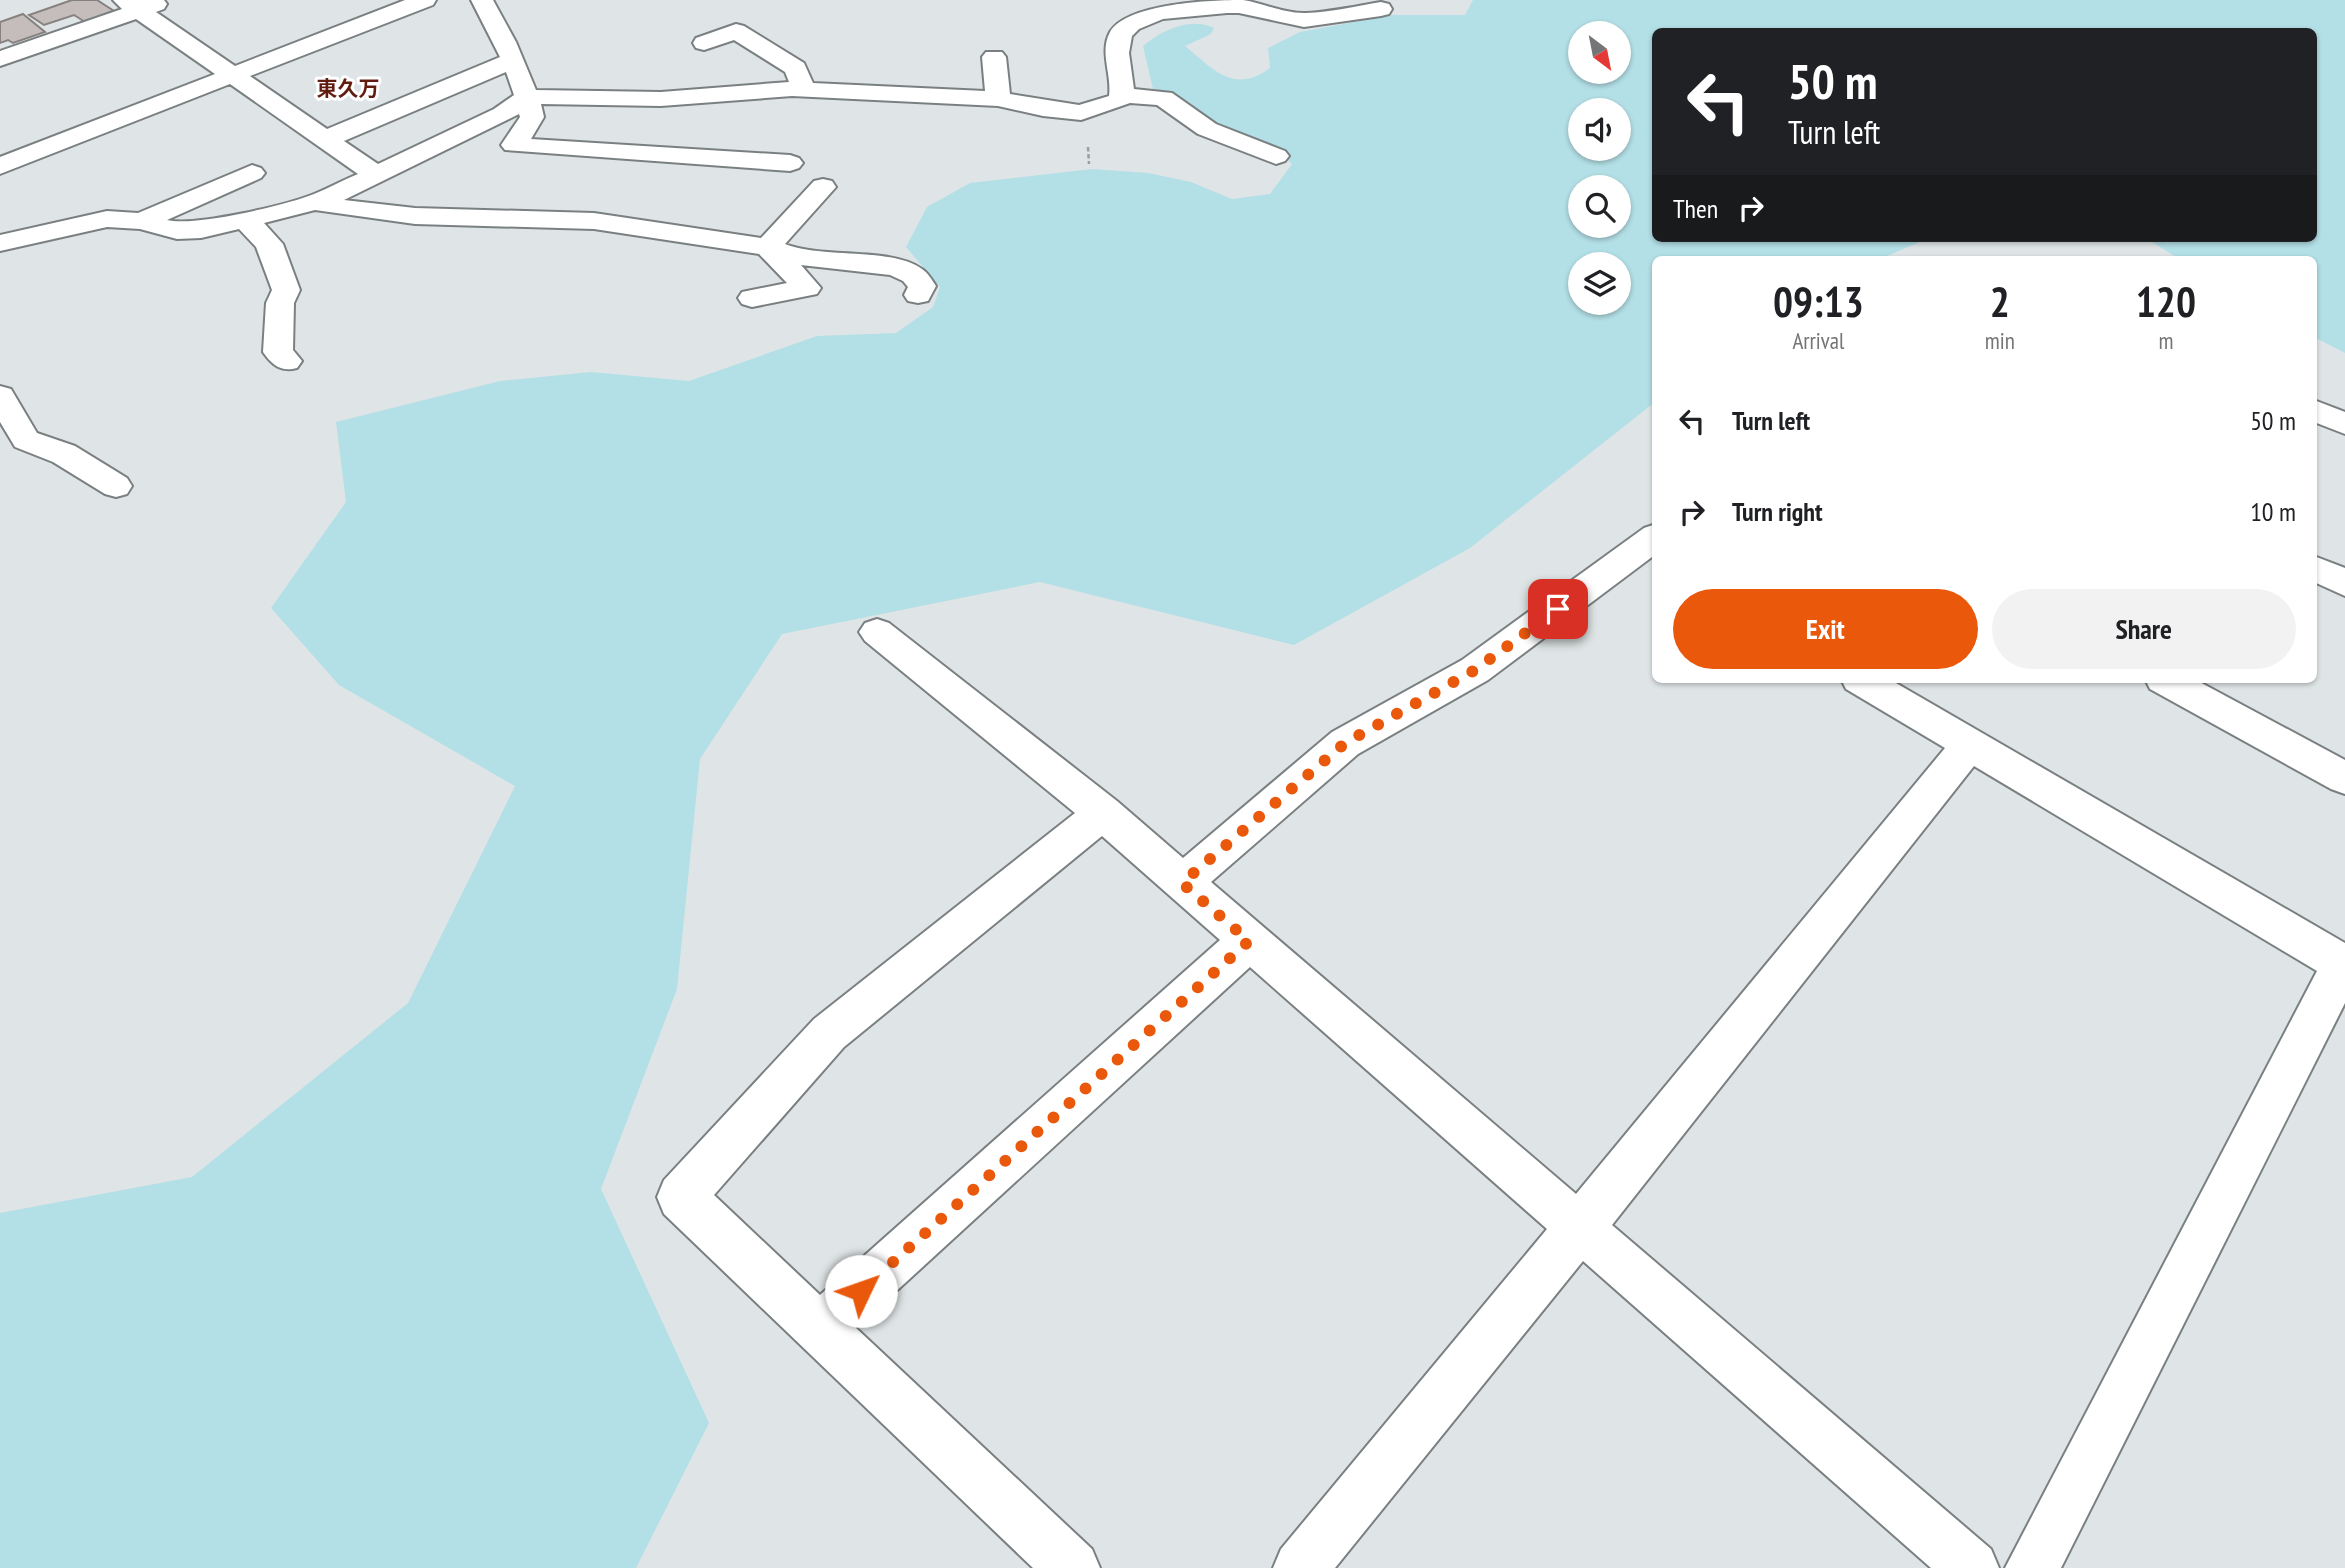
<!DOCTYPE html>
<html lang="en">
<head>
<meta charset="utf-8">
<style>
  body { margin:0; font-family:"PT Sans Narrow","Noto Sans JP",sans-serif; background:#f2f2f2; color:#202124; height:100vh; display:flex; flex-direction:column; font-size:26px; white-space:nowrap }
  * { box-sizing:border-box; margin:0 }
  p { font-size:23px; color:#757577 }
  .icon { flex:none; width:38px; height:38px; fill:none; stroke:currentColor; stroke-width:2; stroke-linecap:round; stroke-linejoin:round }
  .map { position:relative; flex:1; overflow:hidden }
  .details { position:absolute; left:1652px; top:256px; width:665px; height:427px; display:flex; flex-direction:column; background:#fff; border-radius:10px; box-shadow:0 2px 5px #0004 }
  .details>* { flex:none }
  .hud { position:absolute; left:1652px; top:28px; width:665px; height:214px; border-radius:10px; box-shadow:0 2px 5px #0004; background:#202124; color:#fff; overflow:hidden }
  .needle { width:46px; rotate:148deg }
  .buttons { position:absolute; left:1568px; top:21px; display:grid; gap:14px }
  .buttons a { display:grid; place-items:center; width:63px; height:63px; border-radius:50%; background:#fff; box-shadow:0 2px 5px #0004; font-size:35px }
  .pin { position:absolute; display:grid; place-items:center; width:60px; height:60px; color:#fff; margin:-30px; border-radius:14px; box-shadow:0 4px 10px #0006 }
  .me { position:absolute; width:77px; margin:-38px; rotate:48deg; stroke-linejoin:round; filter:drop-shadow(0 0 5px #0008) }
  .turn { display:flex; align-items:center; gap:24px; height:147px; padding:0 21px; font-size:32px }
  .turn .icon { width:91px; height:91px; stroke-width:2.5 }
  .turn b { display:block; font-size:49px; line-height:60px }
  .then { display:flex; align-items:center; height:66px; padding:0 21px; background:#0003; gap:14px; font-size:26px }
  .eta { display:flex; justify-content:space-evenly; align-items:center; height:119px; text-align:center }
  .eta b { font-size:42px; font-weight:700; line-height:49px }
  .button { display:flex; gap:14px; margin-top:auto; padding:14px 21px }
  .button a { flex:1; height:80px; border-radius:42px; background:#ea580c; color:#fff; font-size:28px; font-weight:700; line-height:80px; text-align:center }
  .button a+a { background:#f2f2f2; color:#202124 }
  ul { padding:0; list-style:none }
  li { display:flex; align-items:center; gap:21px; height:91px; padding:0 21px }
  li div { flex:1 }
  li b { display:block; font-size:26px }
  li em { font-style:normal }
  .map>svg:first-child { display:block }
  .green { fill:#b3dfe6; fill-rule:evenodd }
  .building { fill:#c4bdbc; stroke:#878180; stroke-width:2 }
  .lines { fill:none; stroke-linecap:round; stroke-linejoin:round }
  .street-casing { stroke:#7a8081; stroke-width:4 }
  .path { stroke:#9a9fa0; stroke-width:2.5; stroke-dasharray:4.5 2.5; stroke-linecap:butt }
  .street { fill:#fff; fill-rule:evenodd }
  .route { stroke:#ea580c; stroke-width:12; stroke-dasharray:0 21.6 }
  .labels { text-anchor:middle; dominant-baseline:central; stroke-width:6; stroke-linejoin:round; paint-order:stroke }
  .far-quarter-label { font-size:21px; font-weight:bold; fill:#611e10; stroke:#fff }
</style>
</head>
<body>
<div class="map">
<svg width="2345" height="1568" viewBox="0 0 2345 1568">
  <rect width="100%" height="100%" fill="#dfe5e6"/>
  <!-- green -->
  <path class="green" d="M1473 0H2345V353L2314 337V259H2179L2146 238H2314V32H1656V238H1929L1880 259H1656L1655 402 1470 548 1294 645 1040 582 782 634 700 759 677 989 601 1189 709 1423 636 1568H0V1213L192 1177 408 1003 515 786 339 685 271 608 346 502 336 422 500 381 591 372 689 381 817 336 896 333 933 307 940 287 906 247 927 207 970 183 1092 169 1148 173 1191 182 1232 199 1270 194 1292 164 1280 152 1222 129 1189 102 1153 89 1143 46C1160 31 1191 16 1214 28L1211 34 1185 46C1213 69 1234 95 1270 68L1268 48 1300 32 1392 15H1465ZM1580 33H1619V72H1580ZM1580 110H1619V149H1580ZM1580 187H1619V226H1580ZM1580 264H1619V303H1580Z"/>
  <!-- building -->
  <path class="building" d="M72 0H97L114 11 85 22 74 15 44 25 29 15Z
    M23 14 45 32 13 43 8 40 0 43V22Z"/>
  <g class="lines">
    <defs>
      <path id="street" d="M113 0H164L167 4 164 9 156 12 235 66 405 0H436L433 5 250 76 327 129 500 57 471 0H493L516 42 536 90 661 92 789 82 785 72 734 40 704 50 696 48 693 43 696 38 736 24 744 26 804 63 813 83 985 91 982 57 986 52H1002L1006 57 1010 94 1079 105 1109 96C1112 74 1099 52 1110 32 1127 3 1212 0 1243 0 1263 3 1285 14 1306 13 1331 12 1357 6 1381 2L1389 4 1392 9 1389 14 1381 16 1304 27 1239 13H1227L1163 19 1139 29 1132 36 1129 53 1134 89 1172 93 1216 124 1285 151 1289 156 1285 161 1276 164 1198 134 1157 105 1130 103 1081 120 1043 116 998 106 792 96 661 106 541 104 544 117 531 139 790 155 799 158 803 163 799 168 790 171 505 150 501 145 520 117 519 114 344 200 415 208 594 213 761 238 814 181 823 179 832 181 836 187 785 244C824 259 892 247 922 269 928 273 932 280 936 286L928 301 918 303 908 301 904 295 908 287 903 281 890 275 801 265 821 288 817 294 752 307 742 304 738 298 742 292 787 283 759 254 594 229 415 224 315 210 264 223 283 244 300 290 294 303 293 350 302 361 297 368C281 372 273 366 263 352L266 303 272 290 256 247 239 229 201 238 177 239 140 229 107 227 0 251V235L107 211 138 213 252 165 261 168 265 173 261 178 167 220C193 227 287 205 314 194 329 188 343 180 358 174L230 84 0 174V157L215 74 136 19 0 66V51L122 9ZM506 72 514 95 494 109 378 164 344 141Z
        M0 386 11 389 37 433 75 446 127 478 132 486 127 494 116 497 105 494 53 462 15 447 0 422Z
        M2314 400 2345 412V434L2314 422Z
        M1656 524V554L1488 680 1358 754 1211 882 1576 1194 1945 748 1846 689 1841 679H1889L2345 943V1003L2061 1568H2005L2317 971 1974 766 1612 1225 1991 1549 1999 1568H1931L1583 1261 1335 1568H1273L1281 1549 1547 1229 1250 967 856 1328 1092 1549 1100 1568H1033L664 1214 657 1197 664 1180 814 1019 1075 813 865 641 859 632 865 623 877 619 889 623 1117 801 1183 858 1332 732 1462 660 1644 528ZM1102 836 1220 940 820 1295 714 1195 844 1047Z
        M2314 556 2345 568V596L2314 582Z
        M2145 679H2194L2345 760V794L2331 789 2150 689Z"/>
    </defs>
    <!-- street casing -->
    <use href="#street" class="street-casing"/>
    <!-- path -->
    <path class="path" d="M1088 147 1089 164"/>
    <!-- street -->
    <use href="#street" class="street"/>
  </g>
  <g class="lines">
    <!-- route -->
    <path class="route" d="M861 1291 1249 941 1182 883 1345 743 1475 670 1558 609"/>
  </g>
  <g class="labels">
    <!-- far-quarter labels -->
    <g class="far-quarter-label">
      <text x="348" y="88">東久万</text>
    </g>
  </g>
</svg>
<div class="buttons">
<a><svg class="needle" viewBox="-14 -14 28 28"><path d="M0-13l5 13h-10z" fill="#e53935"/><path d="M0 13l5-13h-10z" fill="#757577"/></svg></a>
<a><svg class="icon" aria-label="sound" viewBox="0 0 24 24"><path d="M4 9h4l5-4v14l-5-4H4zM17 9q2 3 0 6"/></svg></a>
<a><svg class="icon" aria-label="search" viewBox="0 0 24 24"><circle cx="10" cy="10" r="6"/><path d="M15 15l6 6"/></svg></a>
<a><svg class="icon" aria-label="layers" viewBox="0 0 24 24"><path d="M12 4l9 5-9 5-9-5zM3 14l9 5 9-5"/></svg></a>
</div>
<div class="pin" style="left:1558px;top:609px;background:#d93025"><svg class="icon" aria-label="arrive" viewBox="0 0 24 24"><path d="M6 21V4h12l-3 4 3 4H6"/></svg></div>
<svg class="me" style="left:861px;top:1291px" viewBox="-20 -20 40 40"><circle r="19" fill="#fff"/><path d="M0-13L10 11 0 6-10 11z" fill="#ea580c"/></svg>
<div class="hud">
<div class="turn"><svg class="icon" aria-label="left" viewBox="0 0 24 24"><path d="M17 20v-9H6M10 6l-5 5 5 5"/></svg><div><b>50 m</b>Turn left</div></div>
<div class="then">Then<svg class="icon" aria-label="right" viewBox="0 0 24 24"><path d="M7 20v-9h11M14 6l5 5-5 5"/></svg></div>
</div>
<section class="details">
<div class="eta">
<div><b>09:13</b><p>Arrival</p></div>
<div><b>2</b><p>min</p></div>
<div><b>120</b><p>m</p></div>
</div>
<ul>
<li><svg class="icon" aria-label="left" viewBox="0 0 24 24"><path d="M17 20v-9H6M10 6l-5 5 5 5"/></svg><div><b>Turn left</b></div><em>50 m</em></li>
<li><svg class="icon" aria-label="right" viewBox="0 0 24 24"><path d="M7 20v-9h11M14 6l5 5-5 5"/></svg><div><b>Turn right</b></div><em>10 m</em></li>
</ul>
<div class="button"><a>Exit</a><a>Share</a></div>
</section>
</div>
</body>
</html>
